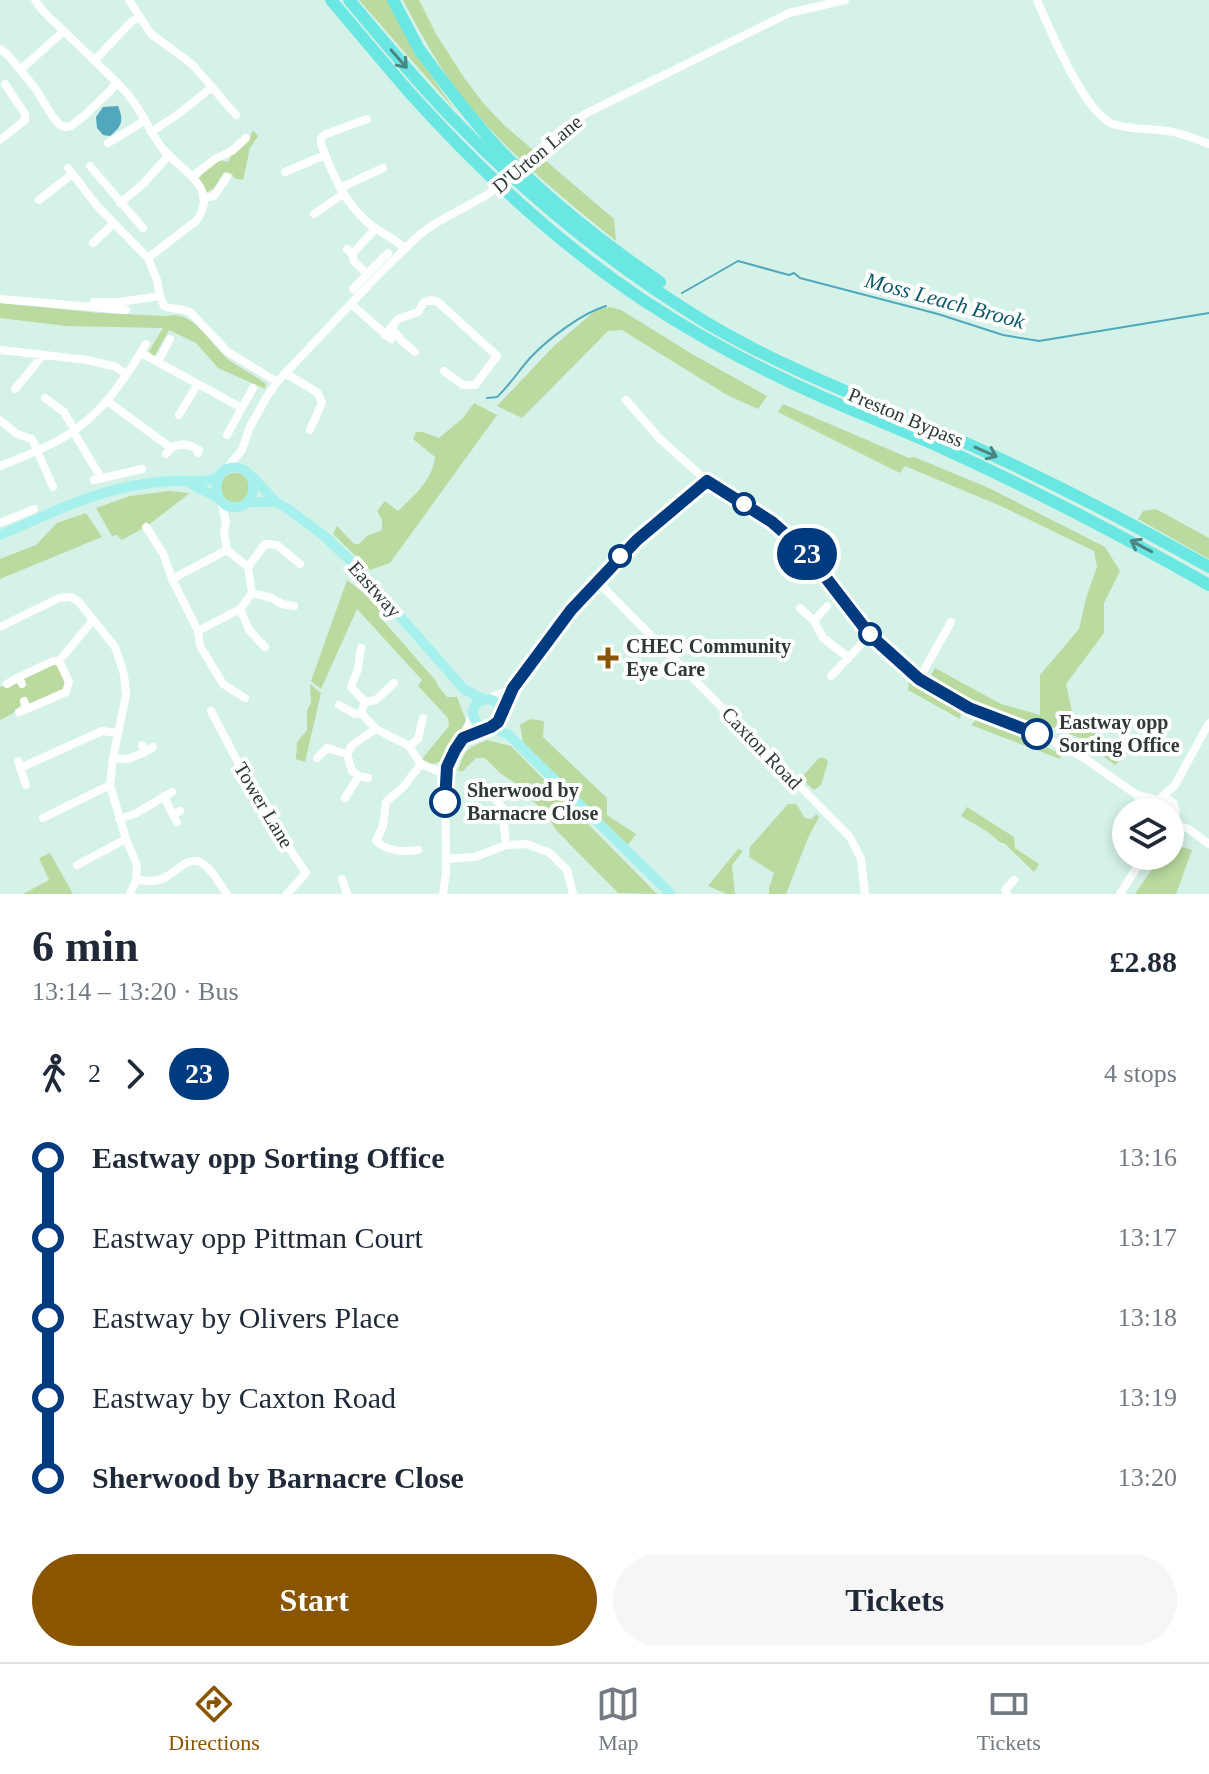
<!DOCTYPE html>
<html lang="en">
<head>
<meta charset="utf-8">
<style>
	:root { --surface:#fff; --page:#f6f6f7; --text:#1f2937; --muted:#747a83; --line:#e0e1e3; --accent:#895500 }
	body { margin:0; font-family:"Times New Roman",serif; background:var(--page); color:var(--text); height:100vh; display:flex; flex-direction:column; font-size:30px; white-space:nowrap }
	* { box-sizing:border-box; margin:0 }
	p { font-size:26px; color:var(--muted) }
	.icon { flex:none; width:44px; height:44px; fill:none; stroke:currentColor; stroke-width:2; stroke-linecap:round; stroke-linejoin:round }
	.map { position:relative; height:894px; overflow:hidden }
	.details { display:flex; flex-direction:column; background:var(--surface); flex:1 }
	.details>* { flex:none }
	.badge { padding:0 16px; border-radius:26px; font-size:28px; line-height:52px }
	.fabs { position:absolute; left:1112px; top:798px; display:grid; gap:16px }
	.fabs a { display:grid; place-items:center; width:72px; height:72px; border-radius:50%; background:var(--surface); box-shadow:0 4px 12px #0003; font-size:40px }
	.map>.badge { position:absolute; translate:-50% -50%; box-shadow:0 0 0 4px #fff }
	.legs { display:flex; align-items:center; gap:12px; height:88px; padding:0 32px; font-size:26px }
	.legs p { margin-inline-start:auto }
	.head { display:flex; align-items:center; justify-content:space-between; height:136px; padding:0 32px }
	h1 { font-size:44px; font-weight:600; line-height:60px }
	.button { display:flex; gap:16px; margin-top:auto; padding:16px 32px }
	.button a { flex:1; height:92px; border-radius:48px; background:var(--accent); color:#fff; font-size:32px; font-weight:600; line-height:92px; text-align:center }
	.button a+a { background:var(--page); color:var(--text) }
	ul { padding:0 32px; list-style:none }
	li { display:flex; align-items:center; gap:28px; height:80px; font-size:30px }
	li i { display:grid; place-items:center; width:12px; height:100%; margin:0 10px; background:currentColor }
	li i::after { content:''; width:20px; height:20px; margin:-10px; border:6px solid; border-radius:50%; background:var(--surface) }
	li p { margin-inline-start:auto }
	li:first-child i { background:linear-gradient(#0000 50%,currentColor 0) }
	li:last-child i { background:linear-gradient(currentColor 50%,#0000 0) }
	.dock { display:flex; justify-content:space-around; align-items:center; height:112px; border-top:2px solid var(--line); background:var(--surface); font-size:22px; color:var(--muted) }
	.dock a { display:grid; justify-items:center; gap:4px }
	.dock .current { color:var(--accent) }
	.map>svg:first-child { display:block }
	.green { fill:#bada9f }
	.water { fill:#51a8bc }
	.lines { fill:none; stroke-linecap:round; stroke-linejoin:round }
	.stream { stroke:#51a8bc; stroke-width:2 }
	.minor { stroke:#fff; stroke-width:8 }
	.major { stroke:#a6f0ee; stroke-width:10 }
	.highway { stroke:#6ae6e3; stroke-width:12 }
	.oneway { stroke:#4a8784 }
	.line-1-casing { stroke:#fff; stroke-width:18 }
	.line-1 { stroke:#003b80; stroke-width:12 }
	.stop-1-dot { fill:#fff; stroke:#003b80; stroke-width:4 }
	.poi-dot { fill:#895500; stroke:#fff; stroke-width:3 }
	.labels { text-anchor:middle; stroke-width:8; stroke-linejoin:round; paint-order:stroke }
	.street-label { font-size:20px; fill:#2f3a37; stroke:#fff }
	.poi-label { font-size:20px; font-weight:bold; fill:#2f3a37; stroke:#fff; text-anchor:start }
	.stop-label { font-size:20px; font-weight:bold; fill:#2f3a37; stroke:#fff; text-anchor:start }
	.water-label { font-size:22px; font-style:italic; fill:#105a68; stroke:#fff }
</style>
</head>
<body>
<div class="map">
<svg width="1209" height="894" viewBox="0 0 1209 894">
	<rect width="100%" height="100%" fill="#d5f2e8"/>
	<path class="green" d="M359,0H388L421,61L455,110Z
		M403,0H419L436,34L465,79L484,104L505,126L614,219L616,241C564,199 511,156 468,104C441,72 422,36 403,0Z
		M253,130L258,136L250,148L243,180L234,178L232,174L224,172L214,188L206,193L199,178C204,171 212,161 222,160L226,162L229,161L231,155L249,140Z
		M0,303L100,313L166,316C196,310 209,344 229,360C241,369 255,375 266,384L265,389L218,368L196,343L169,330L154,357L149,351L163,328L66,326L0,318Z
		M610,307L621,310L692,354L767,396L758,409L727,395L622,330L608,331L522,418L497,406L554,346L596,310Z
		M474,403L497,415L390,563L370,570L333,534L337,526L354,544H359L367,536L382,530V520L377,511L385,501L398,511C414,496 433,479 435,457L413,439L416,432H423L439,438L463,418Z
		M783,404L909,458L914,457L989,488L1105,547L1120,571L1104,603V633L1066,684L1074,721L1104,739L1121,759L1115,765L1077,737L1044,724H1030L990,709L964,696L931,675L935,668L1001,704L1040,715V675L1079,629L1086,598L1097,567L1094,551L1003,507L905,466L900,473L778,412Z
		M220 488a15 15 0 1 1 30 0a15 15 0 1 1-30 0Z
		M169,491L190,493L147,526L122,540L117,535L112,536L96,508L130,496Z
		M1156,509L1209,538V559L1138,519L1143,511Z
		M86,513L102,537L0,579V559L36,545L57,523Z
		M347,580L380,606L381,618L436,681L438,686L447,697H457L466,721L442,761L431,764L422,759L449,726L448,718L418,686L422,680L357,609L321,689L311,681Z
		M55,663L61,669L66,679L63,691L31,704L21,701C21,711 8,716 0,720V687L16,683L20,686L24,678Z
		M909,680L961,713L960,719L908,690Z
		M310,684L321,693L305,762L296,759L297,742L307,730V710L311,703Z
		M530,719L544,721L543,737L607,798V815L636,834L628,845L523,742L520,725Z
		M976,720L1042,745L1061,754L1060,759L971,725Z
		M487,740L511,746L657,894L618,893L556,830L547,815L515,783L500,773L485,758H476L463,771H458C465,749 466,749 487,740Z
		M819,758H825L828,762L821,785L814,790L801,778Z
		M788,804H796L805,818L812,819L816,814L819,817L808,838L786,894H769V888L774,873L749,857L750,847Z
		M967,807L1014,837L1015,848L1039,864L1034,872L1004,843H1001L988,832L961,816Z
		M1171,844L1192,850L1176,894H1135L1161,856H1170Z
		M738,849L743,851L732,865L735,894H727L708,886Z
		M50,853L73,894H23L49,880L39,858Z"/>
	<path class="water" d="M118,106C124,121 122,126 110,136L103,135L97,128L96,117L103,107Z"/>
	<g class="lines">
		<path class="stream" d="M682,293L738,261L789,275L794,273L800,278L938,314L1003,335L1039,341L1209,313
			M487,398L497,397C510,385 519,370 531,357C548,339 582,313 606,306"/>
		<path class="minor" d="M35,0C44,15 56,23 68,35C87,54 107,72 125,91C140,107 149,130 162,148C178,169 222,187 196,221L148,258
			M129,0L151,34L192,64L236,115
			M1037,0C1049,28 1085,114 1113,124C1130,130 1150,128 1168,131C1182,133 1196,139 1209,144
			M0,49L7,54L35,88L53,117L60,125L65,127L71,126L85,115L110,91L116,83
			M94,61L131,22L139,17
			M20,70L64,31
			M367,119L326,134L321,138V144C332,174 346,206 372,226C383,234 395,239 404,248
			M151,132L177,115L212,87
			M0,140L25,120V114L5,84
			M108,143L144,121
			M90,166L143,228
			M68,168L98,207L148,258L157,280L160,296L120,302H94
			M285,172L325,155
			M193,176L215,159L232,151L246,138
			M340,188L383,168
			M203,198L214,196L227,177
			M39,200L71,175
			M120,203L143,184L169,155
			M314,214L343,194
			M93,243L114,223
			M347,249L352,254L376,228
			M352,254L354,261L367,274L388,253
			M353,289L367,274
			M160,296L164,306C172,310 182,308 190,312L228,352L277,382
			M0,299L126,310
			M351,304L391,339
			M391,327L401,340L415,352
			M385,335L398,319L418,312L424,302L431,300L438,302L497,356L475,385H463L444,371
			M0,350L88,360L116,367L126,374
			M141,353L242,408
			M158,362L170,339
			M285,373L318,393L322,403L310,430
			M15,389L43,355
			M45,398L64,412L75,431
			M626,400L660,439L707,481L772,522L806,552L870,635L919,679L969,708L1046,738L1084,758L1137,795L1157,800H1169L1173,803L1176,811L1175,818L1170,824
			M107,401L171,448
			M179,415L197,385
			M0,420L17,434L32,439L53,487
			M73,431L101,478
			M227,435L253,388
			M166,454L171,448C180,443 190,444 199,450L198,453
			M0,466C21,458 62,441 79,427C107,406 128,374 146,344
			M225,470L242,450L249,429L266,398L277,382L378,275L419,235L434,224L487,195L523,166L561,130L585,114L789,13L845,0
			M94,480L142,469
			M0,523L34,509
			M146,527L163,553L172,579L198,631L200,646L223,684L245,698
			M248,567L265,544L277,545L300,564
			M172,579L227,550
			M598,582L850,837L861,859L865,894
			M252,593L272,598L282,604L294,606
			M800,608L814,621L823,638L849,658
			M240,609L249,630L265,647
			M814,621L827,606
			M0,627L59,598L71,597L79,602L115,647L124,674L126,695L113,758L110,785L126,839L137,865L136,880L130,894
			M198,631L240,609L252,593L248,567L227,550L224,532L226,522L221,501
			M361,648L358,669L351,687L365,702L361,713L376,729L409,746L421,764L445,774
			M59,661L93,620
			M831,676L870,635
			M19,677L53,661H59L69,682L66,692L27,709
			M919,679L951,622
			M7,684L19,677L22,684
			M487,699L512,689
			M365,702L376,700L394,683
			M339,705L355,714L361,713
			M211,711L262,808L306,873L287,894
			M19,712L27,709L24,701
			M501,712L513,688L571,610L637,540L707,481
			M463,738L489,728
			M142,745L145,752L153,747
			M409,746L418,739L423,718
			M113,758L128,759L145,752
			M317,758L327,748L347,754
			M18,761L26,785
			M20,768L102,731L118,733
			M368,778L359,776L352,771L347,754L352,745L376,729
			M481,792L486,788L502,807L506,845
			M1137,795L1147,812
			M164,796L173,815
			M345,798L359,776
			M1160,799L1175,785L1209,723
			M43,818L110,785
			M119,819L135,814L172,792
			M177,822L173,815L180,811
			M1171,824L1189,829L1209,844
			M418,850C402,852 389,852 376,841L383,826L386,802L404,786L421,764
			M446,859L475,857L506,845L527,844L550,853L567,870L573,894
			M77,865L126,839
			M342,879L347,894
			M136,880C145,881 153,882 162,879C175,874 187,855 202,863C212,869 220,885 227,894
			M443,894L446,873L445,774L450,758L463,738L473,714
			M1007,894L1005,890L1014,880
			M1120,894L1144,856"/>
		<path class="major" d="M189,482C198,489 209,492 218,498C223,502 222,504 228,506C247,512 257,494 252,479
			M219,499C211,481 223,460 244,470C252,475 269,495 276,502
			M248,502H276L288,509L323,535L353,563L464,689L484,700
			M0,535C41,518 83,496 127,487C141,484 156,482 170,481C186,480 203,484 219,477
			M473 713a14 14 0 1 1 28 0a14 14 0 1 1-28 0Z
			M491,727L509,735L671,894"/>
		<path class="highway" d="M331,0C357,31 383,62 409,92C479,170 556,242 643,300C702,339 765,372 829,400C866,416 904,431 940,447C1032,489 1121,535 1209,585
			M349,0C384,41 418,84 457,123C532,200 615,267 707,323C786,370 872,401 955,438C1042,477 1126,520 1209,567
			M393,0L421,53
			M419,49C444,83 470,118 499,149C547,199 603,243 660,282"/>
	</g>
	<defs><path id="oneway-shaft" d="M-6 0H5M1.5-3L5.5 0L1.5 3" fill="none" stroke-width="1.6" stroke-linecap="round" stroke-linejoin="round" transform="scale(2)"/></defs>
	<g class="oneway">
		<use href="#oneway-shaft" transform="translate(399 59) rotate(49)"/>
		<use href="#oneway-shaft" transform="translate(986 452) rotate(24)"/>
		<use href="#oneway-shaft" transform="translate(1141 546) rotate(-152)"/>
	</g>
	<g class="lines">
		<defs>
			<path id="line-1" d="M445,802L447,767L455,750L463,738L491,727L498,722L513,688L571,610L637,540L707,481L772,522L806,552L870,635L919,679L969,708L1037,734"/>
		</defs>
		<use href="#line-1" class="line-1-casing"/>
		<use href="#line-1" class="line-1"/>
	</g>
	<g class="stop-1-dot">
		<circle cx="744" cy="504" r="10"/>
		<circle cx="620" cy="556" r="10"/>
		<circle cx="870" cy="634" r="10"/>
		<circle cx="1037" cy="734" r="14"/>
		<circle cx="445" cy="802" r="14"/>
	</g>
	<path class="poi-dot" d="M604 646h8v8h8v8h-8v8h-8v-8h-8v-8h8z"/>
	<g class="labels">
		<g class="street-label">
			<text transform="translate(537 154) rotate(-40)" y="7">D'Urton Lane</text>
			<text transform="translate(906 417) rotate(23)" y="7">Preston Bypass</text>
			<text transform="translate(375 589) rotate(48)" y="7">Eastway</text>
			<text transform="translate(762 748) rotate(46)" y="7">Caxton Road</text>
			<text transform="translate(264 805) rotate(59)" y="7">Tower Lane</text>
		</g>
		<g class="poi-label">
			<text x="626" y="653">CHEC Community<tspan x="626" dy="23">Eye Care</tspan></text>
		</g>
		<g class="stop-label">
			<text x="1059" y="729">Eastway opp<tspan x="1059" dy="23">Sorting Office</tspan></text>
			<text x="467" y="797">Sherwood by<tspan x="467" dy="23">Barnacre Close</tspan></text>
		</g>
		<g class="water-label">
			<text transform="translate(945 300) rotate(15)" y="8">Moss Leach Brook</text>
		</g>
	</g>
</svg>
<div class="fabs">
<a><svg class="icon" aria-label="layers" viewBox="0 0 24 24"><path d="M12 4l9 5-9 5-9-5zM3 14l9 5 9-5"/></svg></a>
</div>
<b class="badge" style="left:807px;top:554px;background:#003b80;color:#fff">23</b>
</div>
<section class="details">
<div class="head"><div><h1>6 min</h1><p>13:14 – 13:20 · Bus</p></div><b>£2.88</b></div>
<div class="legs"><svg class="icon" aria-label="walk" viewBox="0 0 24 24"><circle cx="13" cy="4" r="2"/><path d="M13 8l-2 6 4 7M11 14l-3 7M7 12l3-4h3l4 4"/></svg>2<svg class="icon" aria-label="forward" viewBox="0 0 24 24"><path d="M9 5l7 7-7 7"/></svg><b class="badge" style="background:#003b80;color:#fff">23</b><p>4 stops</p></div>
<ul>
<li><i style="color:#003b80"></i><b>Eastway opp Sorting Office</b><p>13:16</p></li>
<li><i style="color:#003b80"></i><span>Eastway opp Pittman Court</span><p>13:17</p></li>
<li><i style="color:#003b80"></i><span>Eastway by Olivers Place</span><p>13:18</p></li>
<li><i style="color:#003b80"></i><span>Eastway by Caxton Road</span><p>13:19</p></li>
<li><i style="color:#003b80"></i><b>Sherwood by Barnacre Close</b><p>13:20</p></li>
</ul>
<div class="button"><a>Start</a><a>Tickets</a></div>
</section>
<nav class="dock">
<a class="current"><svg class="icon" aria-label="directions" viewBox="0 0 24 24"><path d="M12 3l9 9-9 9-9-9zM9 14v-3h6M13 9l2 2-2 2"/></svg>Directions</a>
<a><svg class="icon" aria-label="map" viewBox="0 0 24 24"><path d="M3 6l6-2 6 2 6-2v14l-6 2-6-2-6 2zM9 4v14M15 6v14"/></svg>Map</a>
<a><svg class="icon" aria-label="tickets" viewBox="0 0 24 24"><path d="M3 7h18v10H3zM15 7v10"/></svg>Tickets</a>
</nav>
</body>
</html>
